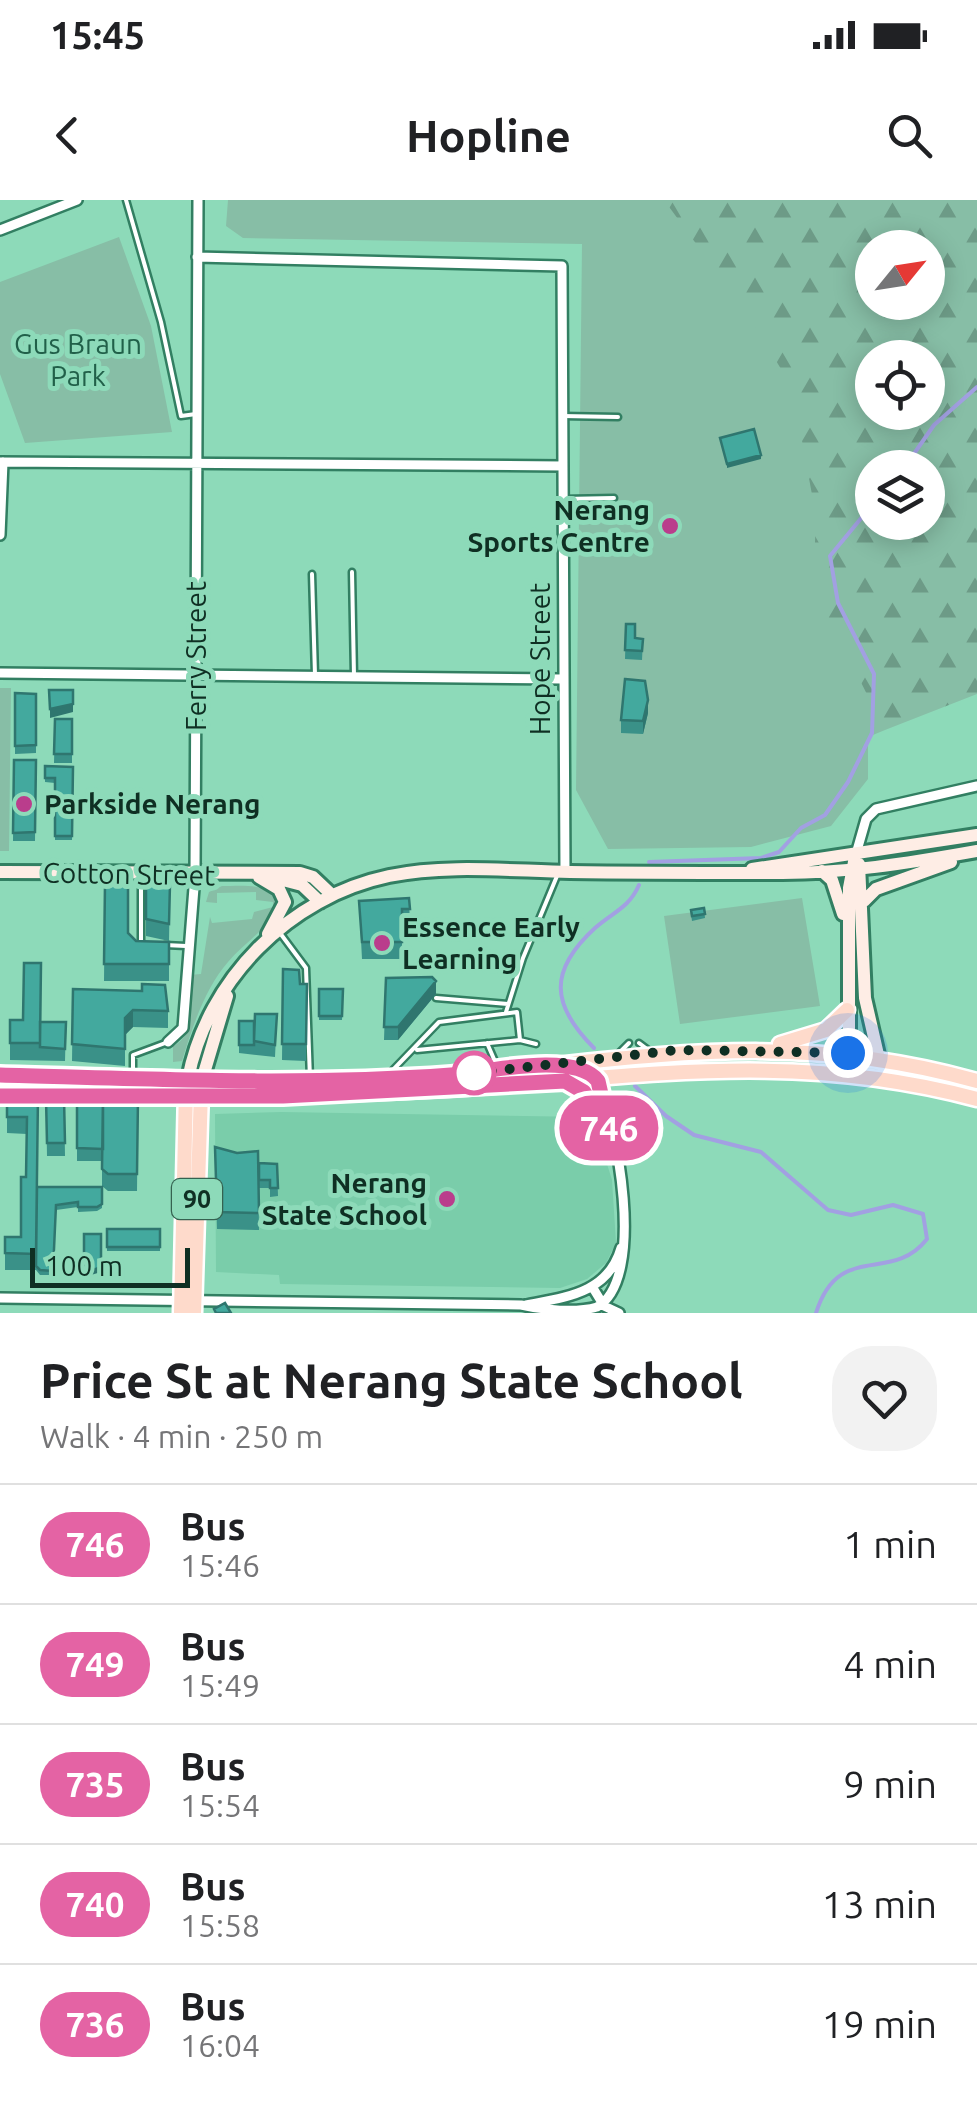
<!DOCTYPE html>
<html lang="en">
<head>
<meta charset="utf-8">
<style>
	:root { --surface:#fff; --page:#f2f2f2; --text:#202124; --muted:#757577; --line:#e0e0e0 }
	body { margin:0; font-family:Ubuntu,sans-serif; background:var(--page); color:var(--text); height:100vh; display:flex; flex-direction:column; font-size:38px; white-space:nowrap }
	* { box-sizing:border-box; margin:0 }
	p { font-size:32px; color:var(--muted) }
	.icon { flex:none; width:55px; height:55px; fill:none; stroke:currentColor; stroke-width:2; stroke-linecap:round; stroke-linejoin:round }
	.map { position:relative; height:1113px; overflow:hidden }
	.drawer { display:flex; flex-direction:column; background:var(--surface); flex:1 }
	.drawer>* { flex:none }
	.badge { padding:0 20px; border-radius:32px; font-size:35px; line-height:65px }
	.needle { width:65px; rotate:60deg }
	.controls { position:absolute; left:855px; top:30px; display:grid; gap:20px }
	.controls a { display:grid; place-items:center; width:90px; height:90px; border-radius:50%; background:var(--surface); box-shadow:0 5px 25px #0003; font-size:50px }
	.scale { position:absolute; left:30px; bottom:25px; width:160px; box-sizing:border-box; padding-left:10px; border:5px solid #0f2f23; border-top:0; font-size:28px; line-height:35px; white-space:nowrap; color:#0f2f23; -webkit-text-stroke:8px #8ddab9; paint-order:stroke }
	.you { position:absolute; width:50px; height:50px; margin:-25px; border:8px solid #fff; border-radius:50%; background:#1a73e8; box-shadow:0 0 0 15px #1a73e833 }
	.map>.badge { position:absolute; translate:-50% -50%; box-shadow:0 0 0 5px #fff }
	.round { display:grid; place-items:center; flex:none; width:105px; height:105px; border-radius:40px; background:var(--page) }
	.overview { display:flex; align-items:center; justify-content:space-between; height:170px; padding:0 40px }
	h1 { font-size:48px; font-weight:700; line-height:75px }
	ul { padding:0; list-style:none }
	li { display:flex; align-items:center; gap:30px; height:120px; padding:0 40px; border-top:2px solid var(--line) }
	li div { flex:1 }
	li b { display:block; font-size:38px }
	li em { font-style:normal }
	li .badge { min-width:110px; font-weight:700; text-align:center }
	.status { display:flex; justify-content:space-between; align-items:center; height:70px; padding:0 50px; background:var(--surface); direction:ltr }
	.status svg { height:28px; fill:currentColor }
	header { display:flex; justify-content:space-between; align-items:center; height:130px; padding:0 40px; background:var(--surface); font-size:45px; font-weight:700 }
	.map>svg:first-child { display:block }
	.built { fill:#7acdaa }
	.green { fill:#87bea6 }
	.forest { fill:url(#forest-firs); fill-rule:evenodd }
	.lines { fill:none; stroke-linecap:round; stroke-linejoin:round }
	.stream { stroke:#a2a0e2; stroke-width:4 }
	.lane-casing { stroke:#327f62; stroke-width:9 }
	.street-casing { stroke:#327f62; stroke-width:14 }
	.secondary-casing { stroke:#327f62; stroke-width:18 }
	.primary-casing { stroke:#fff; stroke-width:19 }
	.lane { stroke:#fff; stroke-width:4 }
	.street { stroke:#fff; stroke-width:9 }
	.secondary { stroke:#feede5; stroke-width:12 }
	.primary { stroke:#fedacb; stroke-width:14 }
	.wall { fill:#3a9188 }
	.shaded-wall { fill:#2f766f }
	.building { fill:#43a99e; stroke:#2f766f; stroke-width:2.5 }
	.line-casing { stroke:#fff; stroke-width:22 }
	.line { stroke:#e463a4; stroke-width:15 }
	.walk { stroke:#0f2f23; stroke-width:10; stroke-dasharray:0 18 }
	.poi-dot { fill:#ba3d8c; stroke:#8ddab9; stroke-width:4 }
	.stop-dot { fill:#fff; stroke:#e463a4; stroke-width:5 }
	.labels { text-anchor:middle; stroke-width:10; stroke-linejoin:round; paint-order:stroke }
	.shield { fill:#8ddab9; stroke:#356250; stroke-width:2.5 }
	.shield-label { font-size:25px; font-weight:bold; fill:#0f2f23 }
	.park-label { font-size:28px; fill:#216049; stroke:#8ddab9 }
	.poi-label { font-size:28px; font-weight:bold; fill:#0f2f23; stroke:#8ddab9; text-anchor:end }
	.street-label { font-size:28px; fill:#0f2f23; stroke:#8ddab9 }
</style>
</head>
<body>
<div class="status"><b>15:45</b><svg viewBox="0 0 49 12"><path d="M0 12V9h3v3zM5 12V6h3v6zM10 12V3h3v9zM15 12V0h3v12zM26 1h20v11H26zM47 4h2v5h-2z"/></svg></div>
<header><svg class="icon" aria-label="back" viewBox="0 0 24 24"><path d="M15 5l-7 7 7 7"/></svg>Hopline<svg class="icon" aria-label="search" viewBox="0 0 24 24"><circle cx="10" cy="10" r="6"/><path d="M15 15l6 6"/></svg></header>
<div class="map">
<svg width="977" height="1113" viewBox="0 0 977 1113">
	<defs>
		<pattern id="forest-firs" width="22" height="20" patternUnits="userSpaceOnUse" patternTransform="scale(2.5)"><rect width="22" height="20" fill="#87bea6"/><path d="M5 1l3.5 6h-7zM16 11l3.5 6h-7z" fill="#6d9b87"/></pattern>
	</defs>
	<rect width="100%" height="100%" fill="#8ddab9"/>
	<path class="built" d="M281,912L588,917L596,929L612,980L616,1043L606,1063L587,1079L560,1088L280,1084L279,1075L216,1072L215,914Z"/>
	<path class="green" d="M228,0H669L797,175L876,431L885,530L868,537V579L831,626L751,647L608,649L576,590L582,44L243,38L226,26Z
		M119,37L151,126L172,232L25,243L0,174V82Z
		M0,488H11L9,651H0Z
		M222,686C242,686 270,682 279,703C271,727 245,742 228,762C205,788 192,828 182,861L173,862V846C197,836 190,798 190,775L201,774L210,717L212,723L252,719L254,712L273,707V702L256,700V692L217,693V703L206,702L209,692Z
		M802,698L820,806L680,824L664,716Z"/>
	<path class="forest" d="M664,0H977V494L885,530L826,413L814,368L816,316L792,187L747,113ZM872,48H928V102H872ZM872,158H928V212H872ZM872,268H928V322H872Z"/>
	<g class="lines">
		<path class="stream" d="M904,268L934,225L977,187
			M649,662L761,658L779,652L801,628L825,615L848,582L872,533L874,474L838,403L830,356L872,305
			M594,848C551,805 548,771 595,728C613,712 629,708 639,685
			M635,886L666,916L694,935L761,952L828,1010L851,1015L893,1005L923,1014L927,1039C891,1085 839,1040 816,1113"/>
		<defs>
			<path id="lane" d="M126,0L161,122L181,216L196,214
				M562,216L618,217
				M564,299L614,298
				M352,372L354,476
				M312,374L315,475
				M141,674V744
				M280,733L306,768L310,879
				M165,745L186,746
				M436,798L508,804
				M506,812L523,758L557,676
				M487,843L497,866
				M639,843L651,852
				M417,850L520,840L536,844
				M619,853L629,843
				M133,872V855L168,842
				M389,874L439,822L517,812L520,840"/>
			<path id="street" d="M0,30L77,0
				M197,57L562,66L565,672
				M0,262L563,266
				M0,335L3,262
				M0,473L562,479
				M856,654L866,619L876,609L977,586
				M168,842L183,828L195,675L198,0
				M569,882L583,891L604,922
				M593,1088L604,1106L619,1113
				M0,1098L521,1105C544,1110 576,1113 597,1107C647,1079 617,921 596,879
				M526,1105C567,1097 608,1093 621,1048"/>
			<path id="secondary" d="M859,664L865,798L879,859
				M752,669L977,635
				M822,671L832,680L843,714
				M0,672L300,673L313,677L332,695
				M259,677L279,689L285,702L268,734
				M279,679L302,685L320,702
				M864,701L876,689L951,662
				M849,853V688L854,662
				M188,879C207,780 289,697 389,676C447,664 511,671 570,672C638,673 707,673 774,673C842,674 910,663 977,651
				M202,880L227,796"/>
			<path id="primary" d="M780,844L826,830L847,810
				M0,875C136,878 274,886 411,878C615,865 772,823 977,881
				M0,896C150,898 299,897 448,889C635,878 791,849 977,899
				M181,1113L186,889
				M194,1113L201,891"/>
		</defs>
		<use href="#lane" class="lane-casing"/>
		<use href="#street" class="street-casing"/>
		<use href="#secondary" class="secondary-casing"/>
		<use href="#primary" class="primary-casing"/>
		<use href="#lane" class="lane"/>
		<use href="#street" class="street"/>
		<use href="#secondary" class="secondary"/>
		<use href="#primary" class="primary"/>
	</g>
	<path class="wall" d="M626,424L635,438L643,439L642,460L625,459Z
		M15,493L36,494V553L15,554Z
		M648,513L643,534L621,533V520Z
		M55,519H72V563H54Z
		M14,560H36L35,641H13Z
		M45,566L73,567L72,640H55V583L45,582Z
		M105,683L128,733L136,741L169,742V781H104Z
		M146,683L170,684L169,741L146,736Z
		M409,698L410,726H402V759H362L359,701Z
		M704,708L705,718L692,721L691,714Z
		M283,769L300,784H307L306,861L282,860Z
		M386,778L436,794L398,840H384Z
		M73,789L168,811V828L133,827L125,835V866L72,861Z
		M319,789H343L342,820H319Z
		M277,814L275,857L239,853V821H254Z
		M10,820L66,822L65,861L10,860Z
		M7,893L38,894L37,987H102V1008L97,1011L78,1012V1007L56,1010L53,1075H40L36,1070H5V1037H21L26,977L27,934L7,933Z
		M138,897L137,991H108L102,986V961H77V900H103Z
		M46,898H64L65,956H47Z
		M215,947L237,953L258,951L259,1030L217,1029Z
		M259,963L277,964L278,996L270,997V988H259Z
		M107,1029H160V1051H107Z"/>
	<path class="shaded-wall" d="M761,255V259L727,268V264Z
		M648,500V513L643,534V521Z
		M73,504V512L50,518V509Z
		M436,781V794L398,840V827Z
		M133,810V827L125,835V818Z
		M101,1067V1072L91,1075V1071Z"/>
	<path class="building" d="M754,229L761,255L727,264L720,238Z
		M626,424H635V438L643,439L642,451L625,450Z
		M625,479L645,481L648,500L643,521L621,520Z
		M49,490H73V504L50,509Z
		M15,493L36,494V545L15,546Z
		M55,519H72V554H54Z
		M14,560H36L35,632L13,633Z
		M45,566L73,567L72,636H55V578H45Z
		M105,683H128V733L136,741L169,742V764H104Z
		M146,683L170,684L169,724L146,719Z
		M409,698L410,709H402V742H362L359,701Z
		M704,708L705,714L692,716L691,710Z
		M24,763H41L40,843H10V820H23Z
		M283,769L299,770L300,784H307L306,844H282Z
		M432,777L436,781L398,827H384L386,778Z
		M142,784L165,785L168,811L133,810L125,818V849L72,844L73,789L142,791Z
		M319,789H343L342,816H319Z
		M255,814H277L275,845L254,841Z
		M239,821H254V845H239Z
		M40,822H66L65,849L40,847Z
		M7,893L38,894L36,1054L5,1053V1037H21V977H26L27,917H7Z
		M103,896L138,897L137,974H108L102,969Z
		M46,898H64L65,943H47Z
		M77,900H103V949L77,948Z
		M215,947L237,953L258,951L259,1013L217,1012Z
		M259,963L277,964L278,988H270V980H259Z
		M37,987H102V1004L97,1007H78V1002L56,1005L53,1071L40,1070L36,1066Z
		M107,1029H160V1047H107Z
		M84,1034H101V1067L91,1071L84,1064Z
		M225,1103L231,1113H216L214,1109Z"/>
	<g class="lines">
		<defs>
			<path id="line" d="M0,875C150,879 301,886 451,875C486,872 575,851 598,881L611,938L584,892L565,881L283,896H0"/>
		</defs>
		<use href="#line" class="line-casing"/>
		<use href="#line" class="line"/>
		<path class="walk" d="M474,873L465,874L678,850L848,853"/>
	</g>
	<g class="poi-dot">
		<circle cx="670" cy="326" r="10"/>
		<circle cx="24" cy="604" r="10"/>
		<circle cx="382" cy="743" r="10"/>
		<circle cx="447" cy="999" r="10"/>
	</g>
	<circle class="stop-dot" cx="474" cy="873" r="20"/>
	<g class="labels">
		<rect class="shield" x="172" y="979" width="50" height="40" rx="8"/>
		<g class="shield-label">
			<text x="197" y="1008">90</text>
		</g>
		<g class="park-label">
			<text x="78" y="154">Gus Braun<tspan x="78" dy="32">Park</tspan></text>
		</g>
		<g class="poi-label">
			<text x="650" y="320">Nerang<tspan x="650" dy="32">Sports Centre</tspan></text>
			<text x="44" y="614" text-anchor="start">Parkside Nerang</text>
			<text x="402" y="737" text-anchor="start">Essence Early<tspan x="402" dy="32">Learning</tspan></text>
			<text x="427" y="993">Nerang<tspan x="427" dy="32">State School</tspan></text>
		</g>
		<g class="street-label">
			<text transform="translate(196 456) rotate(-90)" y="10">Ferry Street</text>
			<text transform="translate(540 459) rotate(-90)" y="10">Hope Street</text>
			<text transform="translate(129 674) rotate(1)" y="10">Cotton Street</text>
		</g>
	</g>
</svg>
<div class="controls">
<a><svg class="needle" viewBox="-14 -14 28 28"><path d="M0-13l5 13h-10z" fill="#e53935"/><path d="M0 13l5-13h-10z" fill="#757577"/></svg></a>
<a><svg class="icon" aria-label="locate" viewBox="0 0 24 24"><circle cx="12" cy="12" r="6"/><path d="M12 2v4M12 18v4M2 12h4M18 12h4"/></svg></a>
<a><svg class="icon" aria-label="layers" viewBox="0 0 24 24"><path d="M12 4l9 5-9 5-9-5zM3 14l9 5 9-5"/></svg></a>
</div>
<div class="scale">100 m</div>
<div class="you" style="left:848px;top:853px"></div>
<b class="badge" style="left:609px;top:928px;background:#e463a4;color:#fff">746</b>
</div>
<section class="drawer">
<div class="overview"><div><h1>Price St at Nerang State School</h1><p>Walk · 4 min · 250 m</p></div><a class="round"><svg class="icon" aria-label="heart" viewBox="0 0 24 24"><path d="M12 20l-8-8c-3-5 5-10 8-4 3-6 11-1 8 4z"/></svg></a></div>
<ul>
<li><span class="badge" style="background:#e463a4;color:#fff">746</span><div><b>Bus</b><p>15:46</p></div><em>1 min</em></li>
<li><span class="badge" style="background:#e463a4;color:#fff">749</span><div><b>Bus</b><p>15:49</p></div><em>4 min</em></li>
<li><span class="badge" style="background:#e463a4;color:#fff">735</span><div><b>Bus</b><p>15:54</p></div><em>9 min</em></li>
<li><span class="badge" style="background:#e463a4;color:#fff">740</span><div><b>Bus</b><p>15:58</p></div><em>13 min</em></li>
<li><span class="badge" style="background:#e463a4;color:#fff">736</span><div><b>Bus</b><p>16:04</p></div><em>19 min</em></li>
</ul>
</section>
</body>
</html>
